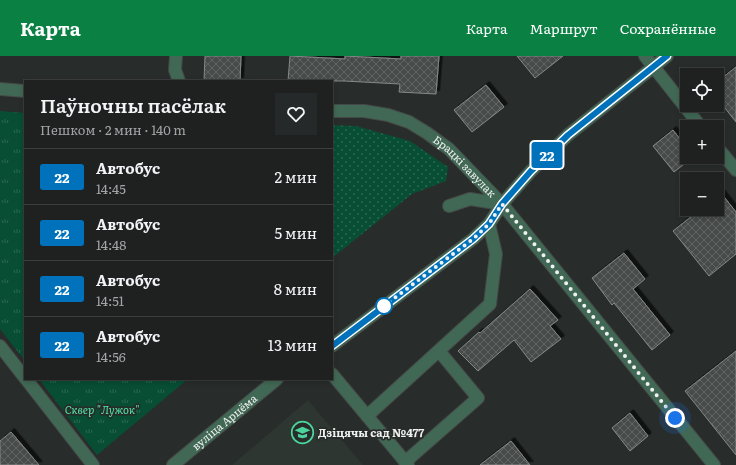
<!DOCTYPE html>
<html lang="ru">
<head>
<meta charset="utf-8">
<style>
	:root { --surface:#1e2120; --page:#262929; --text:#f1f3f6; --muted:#a1a3a5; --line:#3c3e3e; --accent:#0b8043 }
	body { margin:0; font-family:Literata,serif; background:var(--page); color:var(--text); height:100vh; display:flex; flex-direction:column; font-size:15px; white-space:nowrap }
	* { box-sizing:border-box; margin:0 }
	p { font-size:13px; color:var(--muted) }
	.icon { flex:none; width:22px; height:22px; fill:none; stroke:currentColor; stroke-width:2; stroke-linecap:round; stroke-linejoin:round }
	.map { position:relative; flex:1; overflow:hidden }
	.side { position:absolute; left:24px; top:24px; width:309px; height:300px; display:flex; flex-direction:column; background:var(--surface); border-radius:0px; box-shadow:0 2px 6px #0003,0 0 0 1px var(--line) }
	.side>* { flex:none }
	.badge { padding:0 8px; border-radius:3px; font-size:14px; line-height:26px }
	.tools { position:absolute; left:680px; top:12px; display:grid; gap:8px }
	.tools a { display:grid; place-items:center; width:44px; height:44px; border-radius:0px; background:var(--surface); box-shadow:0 2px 6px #0003,0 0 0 1px var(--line); font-size:20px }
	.you { position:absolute; width:20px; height:20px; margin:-10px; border:3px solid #fff; border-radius:50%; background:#1a73e8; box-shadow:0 0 0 6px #1a73e833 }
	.map>.badge { position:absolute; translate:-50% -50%; box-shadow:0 0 0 2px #fff }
	.round { display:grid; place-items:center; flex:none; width:42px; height:42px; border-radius:0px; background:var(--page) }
	.overview { display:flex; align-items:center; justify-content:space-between; height:68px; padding:0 16px }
	h1 { font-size:19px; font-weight:600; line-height:30px }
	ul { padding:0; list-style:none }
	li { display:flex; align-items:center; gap:12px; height:56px; padding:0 16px; border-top:1px solid var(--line) }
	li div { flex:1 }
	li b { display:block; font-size:15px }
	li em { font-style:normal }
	li .badge { min-width:44px; font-weight:700; text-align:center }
	header { display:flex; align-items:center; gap:24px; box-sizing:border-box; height:56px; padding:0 20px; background:var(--accent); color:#fff }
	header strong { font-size:19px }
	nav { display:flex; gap:22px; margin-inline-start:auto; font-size:14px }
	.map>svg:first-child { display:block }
	.built { fill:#2d3631 }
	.grass { fill:url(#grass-dots) }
	.park { fill:url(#park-tufts) }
	.building { fill:url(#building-cross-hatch); stroke:#858a87; filter:url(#shadow) }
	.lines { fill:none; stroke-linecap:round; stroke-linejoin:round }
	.minor-casing { stroke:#444846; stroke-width:14 }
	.minor { stroke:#416855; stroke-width:12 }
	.line-casing { stroke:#fff; stroke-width:9 }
	.line { stroke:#0072bc; stroke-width:6 }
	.walk { stroke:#eff2f0; stroke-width:4; stroke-dasharray:0 7.2 }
	.stop-dot { fill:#fff; stroke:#0072bc; stroke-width:2 }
	.labels { text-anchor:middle; stroke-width:3.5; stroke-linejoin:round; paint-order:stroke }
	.street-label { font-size:11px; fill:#eff2f0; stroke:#282c2a }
	.park-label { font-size:11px; font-style:italic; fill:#53e3a7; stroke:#282c2a }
	.poi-label { font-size:11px; font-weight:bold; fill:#eff2f0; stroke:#282c2a; text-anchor:start }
</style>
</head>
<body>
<header>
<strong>Карта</strong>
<nav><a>Карта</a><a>Маршрут</a><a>Сохранённые</a></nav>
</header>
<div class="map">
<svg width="736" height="409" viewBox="0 0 736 409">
	<defs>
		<pattern id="grass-dots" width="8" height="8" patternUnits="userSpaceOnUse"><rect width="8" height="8" fill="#074e34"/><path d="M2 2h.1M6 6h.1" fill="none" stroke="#2b6852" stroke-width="1.8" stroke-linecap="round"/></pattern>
		<pattern id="park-tufts" width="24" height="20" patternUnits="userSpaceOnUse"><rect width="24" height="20" fill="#074e34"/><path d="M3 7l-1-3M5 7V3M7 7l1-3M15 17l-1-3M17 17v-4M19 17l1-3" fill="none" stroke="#2b6852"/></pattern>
		<pattern id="building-cross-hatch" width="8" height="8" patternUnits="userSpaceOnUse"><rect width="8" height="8" fill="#474b49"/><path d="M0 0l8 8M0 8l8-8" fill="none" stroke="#626564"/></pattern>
		<filter id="shadow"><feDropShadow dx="3.5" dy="-3.5" stdDeviation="0" flood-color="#0009"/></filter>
	</defs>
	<rect width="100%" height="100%" fill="#282c2a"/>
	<path class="built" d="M308,344L363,409H232Z"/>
	<path class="grass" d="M332,69L356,70L410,85L448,111L446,125L412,138L332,202Z"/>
	<path class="park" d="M0,55L25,57V305L0,273Z
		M39,323H188L97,399Z"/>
	<path class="building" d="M205,0H241L240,25H204Z
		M290,0L345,3V0L401,3V0H439L436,38L399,36L400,28L344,25H288Z
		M517,0H563L535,22Z
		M736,11V66L717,42V26Z
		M486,29L504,51L472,76L454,54Z
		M673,74L687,92V101H693L674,116L653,90Z
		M717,132L736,156V198L709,220L673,175L701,153H717Z
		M624,197L645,223L633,233L670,279L652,294L614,247L612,249L592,222Z
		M530,233L558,264L550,270L561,283L531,306L514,284L478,315L458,295L479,276L480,277Z
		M736,295V399L685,335Z
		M630,357L648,380L630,395L612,372Z
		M11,376L39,409H0V385Z
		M511,385L530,409H480Z"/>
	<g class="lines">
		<defs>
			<g id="minor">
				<path d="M176,0L175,14L179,25"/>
				<path d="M645,0L701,71"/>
				<path d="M0,33L25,35"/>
				<path id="s1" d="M332,55H364L388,59L409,66L427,77L449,93L502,148L714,409"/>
				<path d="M717,91L736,114"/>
				<path d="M449,150L470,143L502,148"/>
				<path d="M0,290L25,322"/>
				<path d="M332,290L473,183L489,168L502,148L531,115L568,79L667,0"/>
				<path d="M332,318L408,409"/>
				<path d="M26,323L93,409"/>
				<path d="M367,360L490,248L496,198L489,168"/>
				<path d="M405,406L478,342L439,295"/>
				<path id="s2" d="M173,409L277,323"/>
			</g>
		</defs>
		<use href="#minor" class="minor-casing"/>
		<use href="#minor" class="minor"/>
	</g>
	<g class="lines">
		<defs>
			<path id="line" d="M332,290L473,183L489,168L502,148L531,115L568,79L667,0"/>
		</defs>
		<use href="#line" class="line-casing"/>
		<use href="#line" class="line"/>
		<path class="walk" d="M384,250L473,183L489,168L502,148L675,362"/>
	</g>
	<defs>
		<symbol id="school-ring" viewBox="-11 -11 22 22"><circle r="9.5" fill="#282c2a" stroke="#4bd49b" stroke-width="1.5"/><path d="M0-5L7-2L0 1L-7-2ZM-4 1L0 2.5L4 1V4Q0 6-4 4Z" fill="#4bd49b"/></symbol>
	</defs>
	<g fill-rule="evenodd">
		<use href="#school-ring" x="290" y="364" width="25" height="25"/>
	</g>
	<circle class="stop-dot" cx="384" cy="250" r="8"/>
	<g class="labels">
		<g class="street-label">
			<text dy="4" stroke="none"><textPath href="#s1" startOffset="150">Брацкі завулак</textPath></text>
			<text dy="4" stroke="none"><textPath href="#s2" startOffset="67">вуліца Арцёма</textPath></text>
		</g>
		<g class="park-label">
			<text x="102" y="358">Сквер "Лужок"</text>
		</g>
		<g class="poi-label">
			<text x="318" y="381">Дзіцячы сад №477</text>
		</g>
	</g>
</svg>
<div class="tools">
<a><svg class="icon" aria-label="locate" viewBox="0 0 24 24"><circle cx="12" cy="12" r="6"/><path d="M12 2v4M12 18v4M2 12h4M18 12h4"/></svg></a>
<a>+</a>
<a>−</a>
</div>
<div class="you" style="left:675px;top:362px"></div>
<b class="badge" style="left:547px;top:99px;background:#0072bc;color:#fff">22</b>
<section class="side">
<div class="overview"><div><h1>Паўночны пасёлак</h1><p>Пешком · 2 мин · 140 m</p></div><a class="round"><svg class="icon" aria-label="heart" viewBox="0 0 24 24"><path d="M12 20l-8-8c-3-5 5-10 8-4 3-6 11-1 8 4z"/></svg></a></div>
<ul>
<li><span class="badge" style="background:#0072bc;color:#fff">22</span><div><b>Автобус</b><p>14:45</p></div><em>2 мин</em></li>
<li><span class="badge" style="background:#0072bc;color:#fff">22</span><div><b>Автобус</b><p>14:48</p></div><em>5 мин</em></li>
<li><span class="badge" style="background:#0072bc;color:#fff">22</span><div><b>Автобус</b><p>14:51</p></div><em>8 мин</em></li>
<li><span class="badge" style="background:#0072bc;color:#fff">22</span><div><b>Автобус</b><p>14:56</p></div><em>13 мин</em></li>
</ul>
</section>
</div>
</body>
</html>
